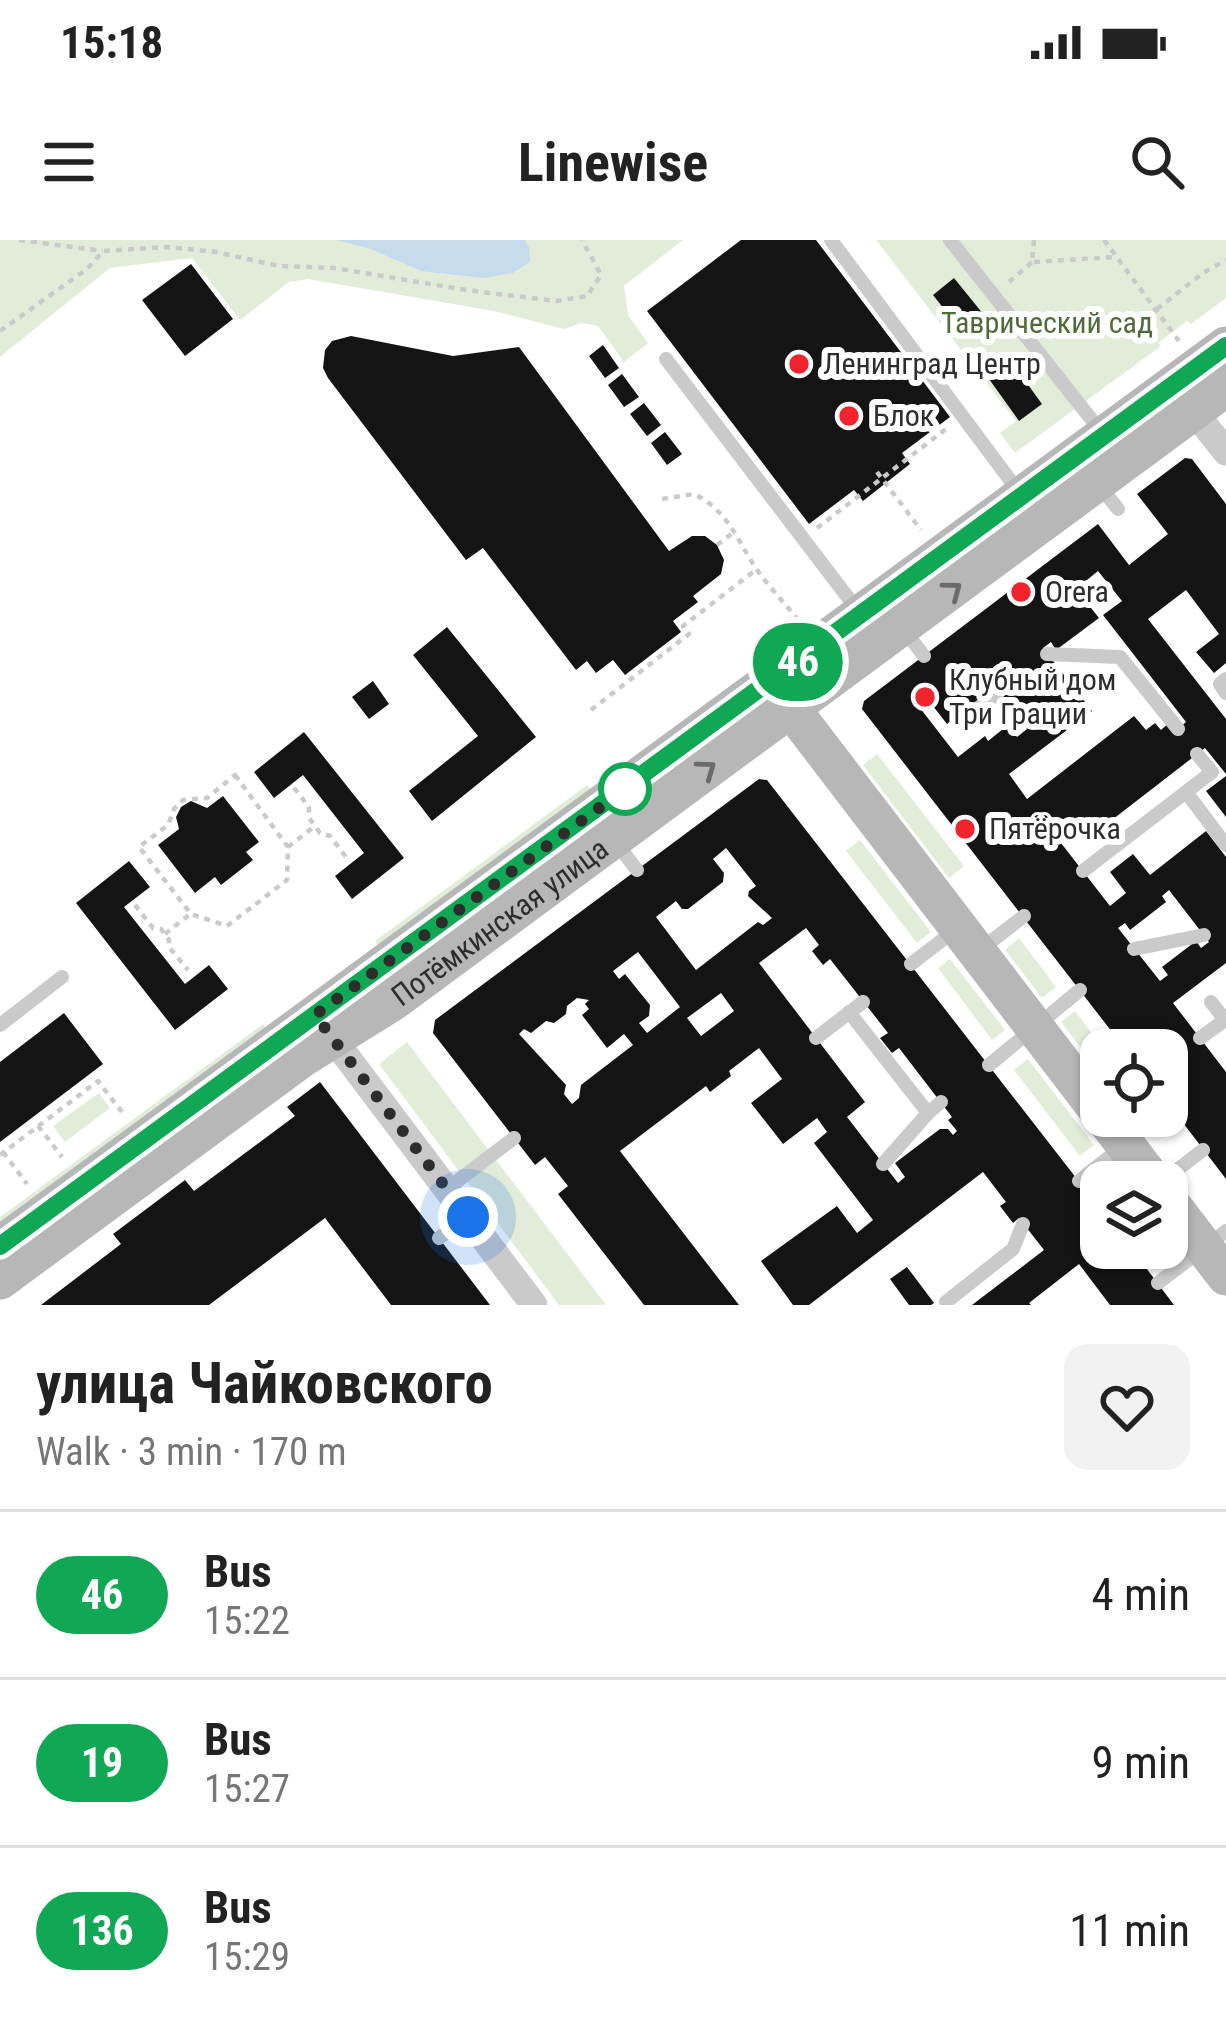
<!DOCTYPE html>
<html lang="en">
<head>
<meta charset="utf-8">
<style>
	:root { --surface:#fff; --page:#f2f2f2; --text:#222; --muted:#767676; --line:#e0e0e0 }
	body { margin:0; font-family:"Roboto Condensed",sans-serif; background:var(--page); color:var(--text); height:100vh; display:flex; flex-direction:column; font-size:45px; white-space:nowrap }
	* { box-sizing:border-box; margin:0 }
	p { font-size:39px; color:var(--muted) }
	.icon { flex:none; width:66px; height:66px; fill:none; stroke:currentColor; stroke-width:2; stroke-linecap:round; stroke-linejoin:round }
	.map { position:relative; height:1065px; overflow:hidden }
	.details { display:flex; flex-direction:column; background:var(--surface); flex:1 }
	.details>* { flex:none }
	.badge { padding:0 24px; border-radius:39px; font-size:42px; line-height:78px }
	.controls { position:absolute; left:1080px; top:789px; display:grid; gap:24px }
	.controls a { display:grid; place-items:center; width:108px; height:108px; border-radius:24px; background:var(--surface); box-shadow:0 3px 9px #0004; font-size:60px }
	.you { position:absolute; width:60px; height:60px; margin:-30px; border:9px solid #fff; border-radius:50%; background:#1a73e8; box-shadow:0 0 0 18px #1a73e833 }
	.map>.badge { position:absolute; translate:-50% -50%; box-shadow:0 0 0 6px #fff }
	.round { display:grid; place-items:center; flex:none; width:126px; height:126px; border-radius:24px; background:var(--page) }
	.summary { display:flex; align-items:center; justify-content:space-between; height:204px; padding:0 36px }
	h1 { font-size:57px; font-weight:700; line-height:90px }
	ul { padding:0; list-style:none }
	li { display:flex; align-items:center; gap:36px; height:168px; padding:0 36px; border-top:3px solid var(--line) }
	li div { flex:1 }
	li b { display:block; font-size:45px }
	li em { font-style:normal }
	li .badge { min-width:132px; font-weight:700; text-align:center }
	.status { display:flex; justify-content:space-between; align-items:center; height:84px; padding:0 60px; background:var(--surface); direction:ltr }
	.status svg { height:33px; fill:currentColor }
	header { display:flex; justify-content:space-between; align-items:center; height:156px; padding:0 36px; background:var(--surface); font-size:54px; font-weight:700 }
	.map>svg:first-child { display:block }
	.green { fill:#e3ecd9 }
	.water { fill:#c4dced }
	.building { fill:#141414; fill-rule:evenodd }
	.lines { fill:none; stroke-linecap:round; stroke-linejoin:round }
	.path { stroke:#cacaca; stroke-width:4.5; stroke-dasharray:6 6; stroke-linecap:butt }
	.lane { stroke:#cacaca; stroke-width:14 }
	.street { stroke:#cacaca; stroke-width:27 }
	.secondary { stroke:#b7b7b7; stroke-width:39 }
	.oneway { stroke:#6b6b6b }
	.line-casing { stroke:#fff; stroke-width:27 }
	.line { stroke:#10a855; stroke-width:18 }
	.walk { stroke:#2d2d2d; stroke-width:12; stroke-dasharray:0 21.6 }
	.poi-dot { fill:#f1232d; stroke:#fff; stroke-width:4.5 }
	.stop-dot { fill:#fff; stroke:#10a855; stroke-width:6 }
	.labels { text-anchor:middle; stroke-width:12; stroke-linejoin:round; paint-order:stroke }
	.park-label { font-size:30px; fill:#4f6c38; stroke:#fff }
	.poi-label { font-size:30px; fill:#2d2d2d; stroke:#fff; text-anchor:start }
	.street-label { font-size:30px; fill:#2d2d2d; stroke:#fff }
</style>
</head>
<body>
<div class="status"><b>15:18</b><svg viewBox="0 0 49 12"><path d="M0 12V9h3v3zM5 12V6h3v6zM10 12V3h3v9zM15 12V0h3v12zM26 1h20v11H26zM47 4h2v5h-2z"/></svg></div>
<header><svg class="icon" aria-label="menu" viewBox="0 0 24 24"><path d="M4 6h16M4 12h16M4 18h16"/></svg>Linewise<svg class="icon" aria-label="search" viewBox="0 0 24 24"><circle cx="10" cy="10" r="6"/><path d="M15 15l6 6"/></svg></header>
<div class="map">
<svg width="1226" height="1065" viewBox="0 0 1226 1065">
	<rect width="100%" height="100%" fill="#fff"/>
	<path class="green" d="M0,0H683L624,46L628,75L648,103L624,122L598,86L582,83L564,89L494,71L308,39L289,42L240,80L192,18L110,28L0,117Z
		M876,0H1226V58L1191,84L1187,81L1158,103L1161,106L1015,213L1000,193L1016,181Z
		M877,514L964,626L949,638L863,525Z
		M587,545L592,552L380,708L375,701Z
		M860,600L931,692L917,703L846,611Z
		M1019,698L1056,747L1042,758L1005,710Z
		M950,719L1005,790L992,800L938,728Z
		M1075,771L1104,810H1101V834L1061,782Z
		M263,784L268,791L0,988V977Z
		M407,802L606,1065H559L379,824Z
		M1028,819L1094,905L1080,916L1014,830Z
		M99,853L110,868L65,902L53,886Z"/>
	<path class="water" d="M336,0H525L529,7L530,22L513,33L484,38L421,31L371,9Z"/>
	<path class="building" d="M741,0H816L950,177L902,213L910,224L863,261L854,250L809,284L647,71Z
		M191,24L233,79L185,116L142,60Z
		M954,38L988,80L966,97L933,55Z
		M351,96L453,116L519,107L669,311L692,296H705L717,305L724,320L721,334L693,356L698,362L673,381L681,392L625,435L613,420L596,433L587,421L576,430L483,308L466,320L328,138L323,128L325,110L332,101Z
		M603,105L619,128L605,138L589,116Z
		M1007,116L1042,164L1019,181L984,132Z
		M622,134L639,157L624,167L608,145Z
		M644,163L661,185L647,196L630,174Z
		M665,192L682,214L667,225L651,203Z
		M1185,218L1192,219L1226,264V423L1214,433L1196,412L1219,394L1186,350L1148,379L1226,479V534L1205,508L1086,600L1071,581L1054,594L1110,666L1126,653L1110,632L1133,614L1150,635L1206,591L1226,617V723L1173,763L1226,832V939L1167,862V810H1126L862,469L864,461L1098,284L1129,325L1168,294L1137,254ZM1098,331L1122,361L1103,375L1186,482L1175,491L1169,483L1161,490L1155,483L1146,490L1134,476L1027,559L1009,534L1092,471L1043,408L1051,402L1056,410L1099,378L1076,349ZM994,447L1027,489L1017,497L1008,485L988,501L985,496L958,517L920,468L929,461L947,484ZM1169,650L1209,702L1201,708L1196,701L1162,727L1168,735L1160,741L1118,688L1125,683L1130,690L1166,662L1162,656Z
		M447,387L536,497L432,581L409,551L478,496L413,415Z
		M373,441L389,464L369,479L352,457Z
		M304,492L404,618L352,659L335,636L364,613L303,535L274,558L254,532Z
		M1226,536V577L1206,551Z
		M759,539L767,540L1101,970V1008H1131L1174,1065H1110L1079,1024L1029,1063L1031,1065H972L1044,1010L1019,978L1013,983L1000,966L1006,962L983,932L809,1065H793L761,1021L837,966L857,993L873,980L814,903L827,892L817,878L783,904L751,863L782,839L759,808L729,831L731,836L710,852L706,846L620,911L739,1065H644L558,954L568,946L545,917L535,925L433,793L435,780ZM726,608L756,646L749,651L748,656L772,678L763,685L758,682L696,730L656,677L676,661L682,669H688L723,642L724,633L713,619ZM806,688L819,705L812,711L823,725L830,719L888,793L880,798L892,813L899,808L952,877L948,880L957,891L953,895L948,889H940L895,923L905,937L898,943L847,877L865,862L759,723ZM638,712L680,767L647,793L639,783L649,776L650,765L625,734L619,739L613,731ZM721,753L734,771L701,796L687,778ZM577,758L589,760L585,764L589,769L582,775L607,808L624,794L633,805L581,845L579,858L572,864L564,854L566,845L519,794L524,789L531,793L546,781L554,783L566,774L567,766Z
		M223,556L259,602L246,612L253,620L221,645L215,637L195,653L158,605L179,589L176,577L181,567L191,561L207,568Z
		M129,621L150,647L124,667L185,744L209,725L228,749L175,790L76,663Z
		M64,773L103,824L0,902V822Z
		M320,842L490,1065H391L325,978L209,1065H41L121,1004L113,994L185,940L194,951L295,876L287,867Z
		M907,1027L934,1063L931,1065H909L890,1039Z"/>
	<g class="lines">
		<path class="path" d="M19,0L103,11
			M1034,0L1032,22L1116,17
			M1104,0L1179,101
			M1009,42L1032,22
			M1157,69L1203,33L1226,20
			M0,91L87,29L103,11L168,7L216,12L279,26L334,28L466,50L556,61L587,56L601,35L582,0
			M877,232L921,290
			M662,259L694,254C727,270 737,299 755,327C768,346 784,362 798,380
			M817,288L946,189
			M717,305L735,291
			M591,470L689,394L683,386L757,329
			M235,535L288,607L287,640L227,686L191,674L139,607L168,585L174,569L183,560L207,558Z
			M294,548L309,567V578L315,586L320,593L330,596L349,621
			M288,607L315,586
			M135,665L153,688L161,689L169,700V707L188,730
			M165,694L189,675
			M38,886L62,917
			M3,912L27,944
			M0,915L98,841L122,872"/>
		<path class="lane" d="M831,0L1019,252
			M950,0L1103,194
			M666,119L859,372
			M1100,246L1118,269
			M905,391L924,416
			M1047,414L1120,417L1178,489
			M1226,439L1220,444L1226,453
			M966,469L971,474L998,453
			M1186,552L1226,605
			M614,600L637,630
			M1083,631L1212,532L1197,514
			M1134,709L1204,695
			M980,710L1024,676
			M911,724L954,691
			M1211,762L1226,781
			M849,772L928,873
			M0,785L62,737
			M816,798L863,762
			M1200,798L1225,780
			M989,825L1080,750
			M883,924L928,873L941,862
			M1079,941L1122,907
			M1161,942L1203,910
			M447,949L514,898
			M439,998L468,977
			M1158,1043L1226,991
			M946,1062L1013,1009L1023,984"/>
		<path class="street" d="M1184,159L1226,212
			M325,788L534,1065"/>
		<g class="secondary">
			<path d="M776,449L1101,874"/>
			<path d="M1103,876L1154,942"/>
			<path d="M1167,959L1226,1036"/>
			<path d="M0,1006L1226,106"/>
			<path id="s1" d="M0,1040L302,818L392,762L1226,147"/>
		</g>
	</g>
	<defs><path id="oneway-chevron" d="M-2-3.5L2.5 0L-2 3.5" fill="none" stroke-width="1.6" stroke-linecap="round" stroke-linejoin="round" transform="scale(3)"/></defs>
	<g class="oneway">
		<use href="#oneway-chevron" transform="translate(953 350) rotate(-37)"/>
		<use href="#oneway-chevron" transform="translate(707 529) rotate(-36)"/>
	</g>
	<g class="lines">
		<defs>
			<path id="line" d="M0,1006L1226,106"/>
		</defs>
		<use href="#line" class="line-casing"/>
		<use href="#line" class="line"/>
		<path class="walk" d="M468,977L315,775L625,549"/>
	</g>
	<g class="poi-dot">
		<circle cx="799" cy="124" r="12"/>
		<circle cx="849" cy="176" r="12"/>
		<circle cx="1021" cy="352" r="12"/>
		<circle cx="925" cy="457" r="12"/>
		<circle cx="965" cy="589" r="12"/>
	</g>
	<circle class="stop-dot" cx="625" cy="549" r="24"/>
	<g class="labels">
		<g class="park-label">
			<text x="1047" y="93">Таврический сад</text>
		</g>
		<g class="poi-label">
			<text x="823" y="134">Ленинград Центр</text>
			<text x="873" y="186">Блок</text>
			<text x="1045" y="362">Orera</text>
			<text x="949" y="450">Клубный дом<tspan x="949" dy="34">Три Грации</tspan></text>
			<text x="989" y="599">Пятёрочка</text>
		</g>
		<g class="street-label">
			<text dy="10" stroke="none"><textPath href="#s1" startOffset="615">Потёмкинская улица</textPath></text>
		</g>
	</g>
</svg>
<div class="controls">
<a><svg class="icon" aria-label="locate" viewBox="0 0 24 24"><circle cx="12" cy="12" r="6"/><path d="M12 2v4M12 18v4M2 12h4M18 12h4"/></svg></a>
<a><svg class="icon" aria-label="layers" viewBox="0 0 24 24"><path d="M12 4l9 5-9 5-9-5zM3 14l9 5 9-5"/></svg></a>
</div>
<div class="you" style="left:468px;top:977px"></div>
<b class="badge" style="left:798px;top:422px;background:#10a855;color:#fff">46</b>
</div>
<section class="details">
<div class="summary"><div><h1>улица Чайковского</h1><p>Walk · 3 min · 170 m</p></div><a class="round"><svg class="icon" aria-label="heart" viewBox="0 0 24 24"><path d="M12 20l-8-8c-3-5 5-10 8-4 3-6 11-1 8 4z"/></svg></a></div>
<ul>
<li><span class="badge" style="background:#10a855;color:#fff">46</span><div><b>Bus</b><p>15:22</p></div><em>4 min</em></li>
<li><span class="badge" style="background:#10a855;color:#fff">19</span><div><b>Bus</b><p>15:27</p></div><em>9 min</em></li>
<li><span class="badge" style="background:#10a855;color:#fff">136</span><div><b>Bus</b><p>15:29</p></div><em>11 min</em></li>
</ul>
</section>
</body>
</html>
